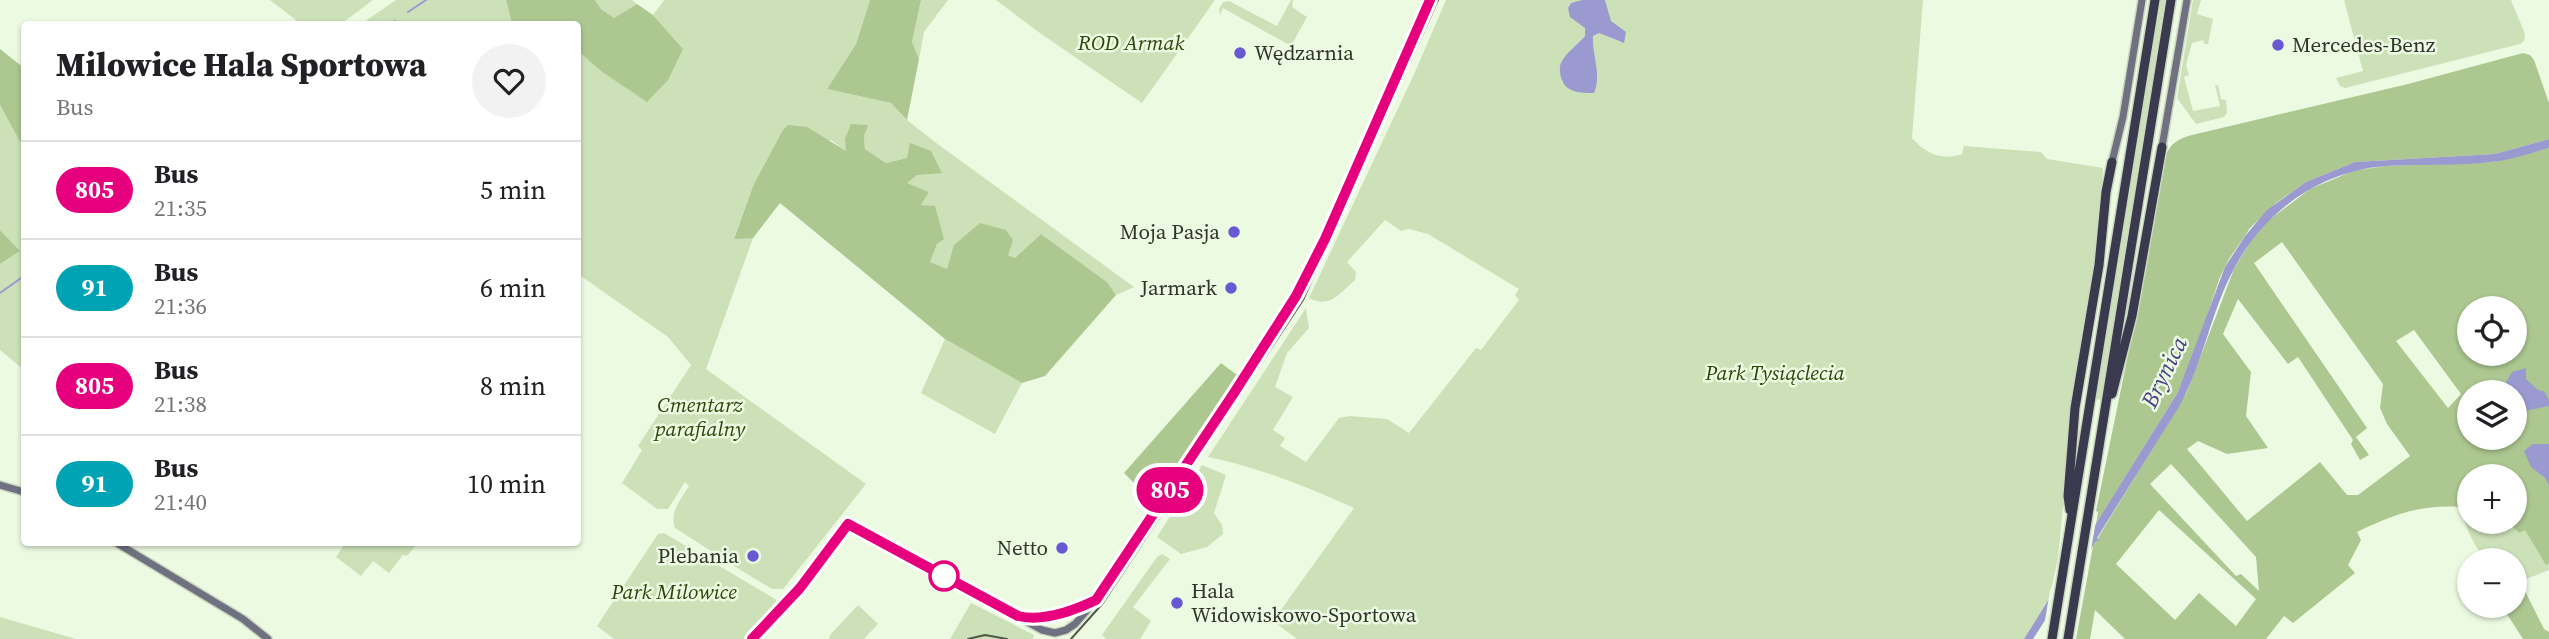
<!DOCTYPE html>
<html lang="en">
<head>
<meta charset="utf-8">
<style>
	:root { --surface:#fff; --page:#f2f2f2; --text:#202124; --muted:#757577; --line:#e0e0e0 }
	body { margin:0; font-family:"Source Serif 4",serif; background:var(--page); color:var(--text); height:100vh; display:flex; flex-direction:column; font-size:26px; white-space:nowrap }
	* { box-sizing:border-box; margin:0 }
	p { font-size:23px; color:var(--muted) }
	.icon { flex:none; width:38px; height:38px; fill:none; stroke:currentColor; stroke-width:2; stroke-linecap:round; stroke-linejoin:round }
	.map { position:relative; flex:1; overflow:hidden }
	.side { position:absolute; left:21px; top:21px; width:560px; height:525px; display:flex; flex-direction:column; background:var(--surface); border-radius:7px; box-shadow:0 2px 5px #0004 }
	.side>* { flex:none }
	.badge { padding:0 14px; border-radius:23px; font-size:24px; line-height:46px }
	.tools { position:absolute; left:2457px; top:296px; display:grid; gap:14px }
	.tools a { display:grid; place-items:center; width:70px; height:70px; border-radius:50%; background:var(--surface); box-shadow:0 2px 5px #0004; font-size:35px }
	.map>.badge { position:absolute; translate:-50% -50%; box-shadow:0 0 0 4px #fff }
	.round { display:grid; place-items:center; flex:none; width:74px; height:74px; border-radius:37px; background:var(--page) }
	.head { display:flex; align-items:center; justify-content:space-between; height:119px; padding:0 35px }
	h1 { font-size:33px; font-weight:800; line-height:52px }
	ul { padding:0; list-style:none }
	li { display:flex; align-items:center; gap:21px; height:98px; padding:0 35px; border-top:2px solid var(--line) }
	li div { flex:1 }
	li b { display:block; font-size:26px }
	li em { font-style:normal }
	li .badge { min-width:77px; font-weight:700; text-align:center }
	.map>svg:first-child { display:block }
	.green { fill:#cce1b7; fill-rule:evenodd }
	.forest { fill:#acc790; fill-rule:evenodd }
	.water { fill:#9a99d0 }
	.pier { fill:#edfae2 }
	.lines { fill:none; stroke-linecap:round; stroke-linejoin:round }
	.stream { stroke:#9a99d0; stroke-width:2 }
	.secondary-casing { stroke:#cbd7c1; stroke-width:10 }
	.highway-casing { stroke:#cbd7c1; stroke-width:12 }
	.secondary { stroke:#707180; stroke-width:7 }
	.highway { stroke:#3a3a4e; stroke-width:9 }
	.tram { stroke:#50574b; stroke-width:2 }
	.line-casing { stroke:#fff; stroke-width:16 }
	.line { stroke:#e6007e; stroke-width:10 }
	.poi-dot { fill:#6858d1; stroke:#edfae2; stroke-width:2.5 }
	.stop-dot { fill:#fff; stroke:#e6007e; stroke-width:3.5 }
	.labels { text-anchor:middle; stroke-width:5; stroke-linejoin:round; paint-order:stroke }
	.park-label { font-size:21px; font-style:italic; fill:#2d4509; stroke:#edfae2 }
	.poi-label { font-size:21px; fill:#30352c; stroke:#edfae2; text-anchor:end }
	.water-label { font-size:23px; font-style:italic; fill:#484286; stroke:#edfae2 }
</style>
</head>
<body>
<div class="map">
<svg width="2549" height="639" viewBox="0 0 2549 639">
	<rect width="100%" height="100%" fill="#edfae2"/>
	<path class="green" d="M270,0H373L341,24H301Z
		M396,0H506L512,24H361Z
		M595,0H632L637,4L614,18L601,9Z
		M664,0H870L856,44L827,89L891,103L907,120L935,142L1134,287L1116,295L1107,282L1041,234L1015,258L1008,255L947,269L930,262L937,244L943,239L935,207L921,205L929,192L906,183L917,175L907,158L886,163L865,149L864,136L867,125L847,152L831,140L767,163L753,186L734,238H753L706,369L866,484L783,589H772L734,566L736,562L730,558L728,562L675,528C669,513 681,499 689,486L685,482L668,509H657L622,483L642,450L638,446L691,365L668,337L578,274V51L601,71L683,49L653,15Z
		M921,0H948L924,32L919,59L912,42Z
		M996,0H1215L1142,103L1037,31Z
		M1291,0H1293L1292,7L1307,17L1291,46L1223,8L1220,15L1219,9L1223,2L1229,1L1277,26Z
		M1446,0H1582L1571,3L1568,8L1571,17L1585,28V36C1570,51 1558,59 1562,82L1590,93L1597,80L1593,58V36L1599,33L1621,42L1607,12L1605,0H1923L1912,138C1925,153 1941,161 1962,154L1964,146L2041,152L2047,159L2103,168L2096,261L2073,403L2058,559L2049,599L2024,639H1297L1273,621L1354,508C1308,487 1258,467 1208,457L1306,308L1309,328L1287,353L1275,387L1293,397L1273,430L1285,438L1280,446L1306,462L1339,418L1350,416L1387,419L1409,433L1476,348L1481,350L1519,300L1515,295L1519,289L1428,234L1409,229L1401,231L1385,220L1347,262L1356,272L1355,280C1340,293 1330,309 1309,298L1415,72Z
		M2160,0H2165L2101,400L2096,399Z
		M2193,0H2201L2197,14L2213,19L2208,44H2205L2203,40L2192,43L2186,65L2189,75L2184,77L2193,111L2220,106L2215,85H2218L2221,99L2226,100L2227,113L2224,117L2196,124L2177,98Z
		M2344,0H2511L2525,34L2524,41L2520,44L2345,88L2340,86L2336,78L2363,71Z
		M0,105L19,140L24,144V370L0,350V264L20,251L0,230Z
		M945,339L1022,383L995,434L921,393Z
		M2549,421V570L2516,583L2515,560H2486C2466,537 2458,504 2453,475L2515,438ZM2469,476H2515V522H2469Z
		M1202,465L1226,475L1214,513L1222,525L1223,534L1207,547L1181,554L1157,537Z
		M664,533L775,599L779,603V607L748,639H614L597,626L658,534Z
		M345,543V542L418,543L407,556L403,555L389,573L373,561L361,576L336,557Z
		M1162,554L1170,559L1133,607L1151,621L1140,639H1106L1102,635L1157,557Z
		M971,603L1034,635L1033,639H950Z
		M858,605L878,624L864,639H829L830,635Z
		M0,617L76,639H0Z"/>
	<path class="forest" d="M506,0H595L601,9L614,18L637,4L653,15L683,49L668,80L647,102L601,71L578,51V24H512Z
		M870,0H921L912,42L919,59L907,120L891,103L827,89L856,44Z
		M0,49L24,68V144L19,140L0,105Z
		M2523,53L2530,55L2534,60L2549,103V139L2495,154L2355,162L2306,182L2276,203L2250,228L2229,259L2220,277L2191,363L2178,392L2096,524L2098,512L2096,511L2145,272L2164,161C2168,145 2177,139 2192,135L2408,84Z
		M851,124L868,125L864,136L865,149L886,163L907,158L910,143L931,151L942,173L917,175L907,183L929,192L921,205L935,206L944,239L937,244L930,262L947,269L954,245L980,223L1006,230L1013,240L1008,255L1015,258L1041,234L1107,282L1116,295L1045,376L1022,383L945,339L780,203L753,238L734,239L753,186L783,130L788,125L807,127L846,151L845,139Z
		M2549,148V444H2533L2531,467L2545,478L2549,486V563L2546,565L2525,530L2519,533L2508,522H2515V476H2469V508C2427,502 2394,514 2357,532L2361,540L2348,565L2355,573L2293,623L2284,616L2266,639H2125L2095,610L2090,639H2076L2093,546L2187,392L2234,269L2251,241L2269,220L2310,189L2353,171L2385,166L2494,162ZM2282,242L2383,384L2380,408L2387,424L2410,456L2358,495H2347L2320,462L2247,521L2187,449L2198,441L2227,454L2268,448L2246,416L2251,372L2223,334L2238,299L2288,364L2298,357L2353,440L2351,444L2360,460L2369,455L2356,437L2367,428L2254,263ZM2469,308H2515V354H2469ZM2414,330L2461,394L2448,408L2396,341ZM2469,392H2515V438H2469ZM2171,464L2256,557L2259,591L2241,574L2236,576L2150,484ZM2159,510L2256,599L2236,626L2199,593L2175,620L2116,564Z
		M0,230L20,251L0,264Z
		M1221,363L1237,375L1152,501L1124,473Z
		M2525,591L2544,629L2549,632V639H2523L2503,608L2507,606H2515V599Z"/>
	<path class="water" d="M1582,0H1605L1611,21L1626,32L1624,43L1599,33L1593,36C1592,56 1602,74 1594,93C1577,93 1562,92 1560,72C1560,67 1559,67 1562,61C1567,52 1578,44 1585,36V28L1570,17L1568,8L1571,3Z
		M2549,139V148C2530,153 2511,160 2492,162C2457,166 2421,164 2386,166C2321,171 2266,210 2235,267C2211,310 2204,361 2180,405L2097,538L2099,541H2096L2033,639H2024L2178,392L2225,267L2245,236L2267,210L2306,182L2355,162L2495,154Z
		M2526,368V379L2538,390L2544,391L2549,400V406L2515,413V392H2504L2505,384L2512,372Z
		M2533,444H2549V486L2545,478L2531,467L2524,451Z"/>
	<path class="pier" d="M2097,515L2090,556L2044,626L2050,590Z"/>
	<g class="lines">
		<path class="stream" d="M408,12L426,0
			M390,24L395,21
			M0,293L24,276"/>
		<defs>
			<path id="secondary" d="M2162,147L2187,0
				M2112,162L2123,117L2142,0
				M0,485L24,492
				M115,542L243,619L268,639
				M1023,617H1042L1092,601
				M752,639L800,588L848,524L1042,630L1055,633L1066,630L1075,624L1096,600L1282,320L1325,239L1430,0"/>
			<path id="highway" d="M2112,394L2132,316L2162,147
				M2070,510L2068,496L2075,408L2099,265L2106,192L2112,162
				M2052,639L2155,0
				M2068,639L2171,0"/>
		</defs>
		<use href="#secondary" class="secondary-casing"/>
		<use href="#highway" class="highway-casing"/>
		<use href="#secondary" class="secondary"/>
		<use href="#highway" class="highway"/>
		<path class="tram" d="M968,639L985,635L1007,639
			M1071,639L1103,603L1303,300L1438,0"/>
	</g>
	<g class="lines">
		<defs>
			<path id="line" d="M752,639L800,588L848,524L1018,616C1043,622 1073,611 1096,600L1234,393L1296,296L1325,239L1430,0"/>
		</defs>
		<use href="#line" class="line-casing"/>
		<use href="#line" class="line"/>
	</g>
	<g class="poi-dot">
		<circle cx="2278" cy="45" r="7"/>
		<circle cx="1240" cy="53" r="7"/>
		<circle cx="1234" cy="232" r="7"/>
		<circle cx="1231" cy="288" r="7"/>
		<circle cx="1062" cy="548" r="7"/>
		<circle cx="753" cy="556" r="7"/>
		<circle cx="1177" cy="603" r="7"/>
	</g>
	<circle class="stop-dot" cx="944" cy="576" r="14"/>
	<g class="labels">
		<g class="park-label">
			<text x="1131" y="50">ROD Armak</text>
			<text x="1775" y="380">Park Tysiąclecia</text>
			<text x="700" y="412">Cmentarz<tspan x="700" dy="24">parafialny</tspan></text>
			<text x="674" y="599">Park Milowice</text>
		</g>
		<g class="poi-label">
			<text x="2292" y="52" text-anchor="start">Mercedes-Benz</text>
			<text x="1254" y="60" text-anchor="start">Wędzarnia</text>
			<text x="1220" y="239">Moja Pasja</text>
			<text x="1217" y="295">Jarmark</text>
			<text x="1048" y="555">Netto</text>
			<text x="739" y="563">Plebania</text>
			<text x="1191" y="598" text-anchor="start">Hala<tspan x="1191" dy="24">Widowiskowo-Sportowa</tspan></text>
		</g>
		<g class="water-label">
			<text transform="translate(2164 372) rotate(-64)" y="8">Brynica</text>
		</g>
	</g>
</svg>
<div class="tools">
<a><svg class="icon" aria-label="locate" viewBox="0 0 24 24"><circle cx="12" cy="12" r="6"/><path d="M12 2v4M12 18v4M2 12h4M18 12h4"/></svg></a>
<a><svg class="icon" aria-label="layers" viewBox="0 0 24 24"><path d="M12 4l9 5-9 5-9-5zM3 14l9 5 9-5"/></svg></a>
<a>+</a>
<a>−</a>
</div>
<b class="badge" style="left:1170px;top:490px;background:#e6007e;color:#fff">805</b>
<section class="side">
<div class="head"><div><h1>Milowice Hala Sportowa</h1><p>Bus</p></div><a class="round"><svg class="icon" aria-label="heart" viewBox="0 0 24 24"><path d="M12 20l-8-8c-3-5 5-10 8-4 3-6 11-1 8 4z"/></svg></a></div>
<ul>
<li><span class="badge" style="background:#e6007e;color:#fff">805</span><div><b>Bus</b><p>21:35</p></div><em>5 min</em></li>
<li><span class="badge" style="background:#00a3b4;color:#fff">91</span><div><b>Bus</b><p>21:36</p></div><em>6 min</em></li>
<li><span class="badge" style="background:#e6007e;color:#fff">805</span><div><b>Bus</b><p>21:38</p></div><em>8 min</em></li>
<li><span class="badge" style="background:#00a3b4;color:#fff">91</span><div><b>Bus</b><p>21:40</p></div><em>10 min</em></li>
</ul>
</section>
</div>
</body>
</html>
